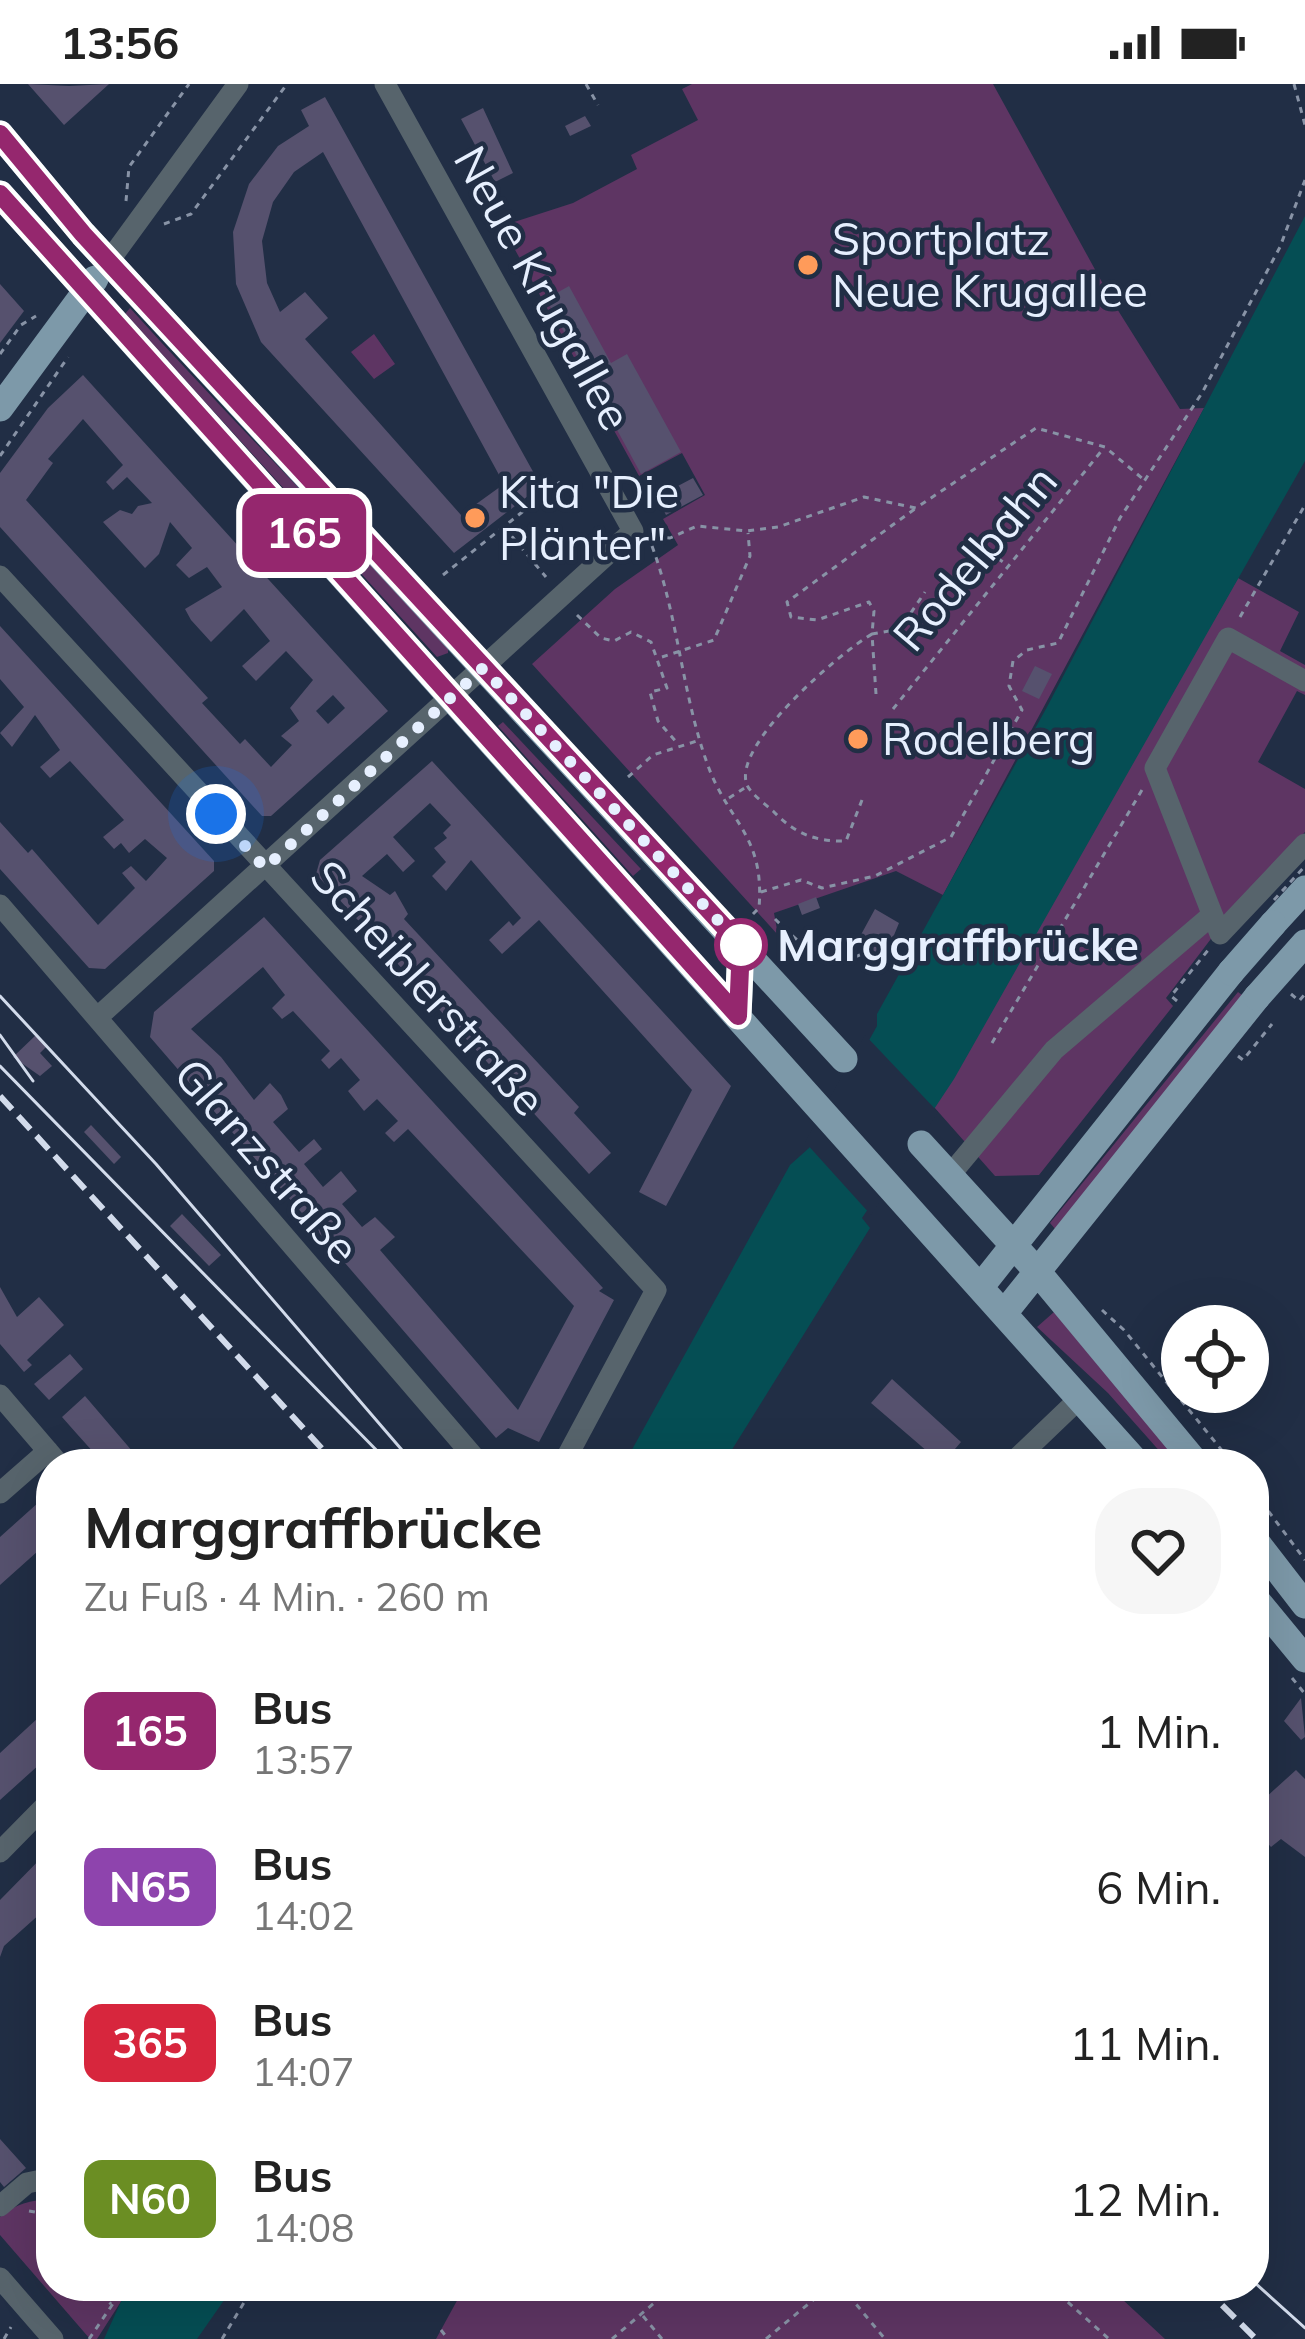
<!DOCTYPE html>
<html lang="de">
<head>
<meta charset="utf-8">
<style>
	:root { --surface:#fff; --page:#f6f6f6; --text:#222; --muted:#767676 }
	body { margin:0; font-family:Mulish,sans-serif; background:var(--page); color:var(--text); height:100vh; display:flex; flex-direction:column; font-size:45px; white-space:nowrap }
	* { box-sizing:border-box; margin:0 }
	p { font-size:39px; color:var(--muted) }
	.icon { flex:none; width:66px; height:66px; fill:none; stroke:currentColor; stroke-width:2; stroke-linecap:round; stroke-linejoin:round }
	.map { position:relative; flex:1; overflow:hidden }
	.panel { position:absolute; left:36px; top:1365px; width:1233px; height:852px; display:flex; flex-direction:column; background:var(--surface); border-radius:48px; box-shadow:0 12px 48px #0002 }
	.panel>* { flex:none }
	.badge { padding:0 24px; border-radius:18px; font-size:42px; line-height:78px }
	.tools { position:absolute; left:1161px; top:1221px; display:grid; gap:24px }
	.tools a { display:grid; place-items:center; width:108px; height:108px; border-radius:50%; background:var(--surface); box-shadow:0 12px 48px #0002; font-size:60px }
	.you { position:absolute; width:60px; height:60px; margin:-30px; border:9px solid #fff; border-radius:50%; background:#1a73e8; box-shadow:0 0 0 18px #1a73e833 }
	.map>.badge { position:absolute; translate:-50% -50%; box-shadow:0 0 0 6px #fff }
	.round { display:grid; place-items:center; flex:none; width:126px; height:126px; border-radius:48px; background:var(--page) }
	.headline { display:flex; align-items:center; justify-content:space-between; height:204px; padding:0 48px }
	h1 { font-size:57px; font-weight:700; line-height:90px }
	ul { padding:0; list-style:none }
	li { display:flex; align-items:center; gap:36px; height:156px; padding:0 48px }
	li div { flex:1 }
	li b { display:block; font-size:45px }
	li em { font-style:normal }
	li .badge { min-width:132px; font-weight:700; text-align:center }
	.status { display:flex; justify-content:space-between; align-items:center; height:84px; padding:0 60px; background:var(--surface); direction:ltr }
	.status svg { height:33px; fill:currentColor }
	.map>svg:first-child { display:block }
	.green { fill:#5e3563 }
	.water { fill:#054e54 }
	.pier { fill:#212e45 }
	.building { fill:#56516e; fill-rule:evenodd }
	.lines { fill:none; stroke-linecap:round; stroke-linejoin:round }
	.path { stroke:#8893a6; stroke-width:3; stroke-dasharray:6 6; stroke-linecap:butt }
	.minor { stroke:#57646c; stroke-width:21 }
	.major { stroke:#7d99a9; stroke-width:27 }
	.tram { stroke:#d2dbeb; stroke-width:3 }
	.rail { stroke:#d2dbeb; stroke-width:6; stroke-dasharray:18 9; stroke-linecap:butt }
	.path-bridge { stroke:#8893a6; stroke-width:3; stroke-dasharray:6 6; stroke-linecap:butt }
	.major-bridge { stroke:#7d99a9; stroke-width:27 }
	.line-casing { stroke:#fff; stroke-width:27 }
	.line { stroke:#95276e; stroke-width:18 }
	.walk { stroke:#e6effe; stroke-width:12; stroke-dasharray:0 21.6 }
	.poi-dot { fill:#ff9b5a; stroke:#212e45; stroke-width:4.5 }
	.stop-dot { fill:#fff; stroke:#95276e; stroke-width:6 }
	.labels { text-anchor:middle; stroke-width:9; stroke-linejoin:round; paint-order:stroke }
	.poi-label { font-size:45px; fill:#e6effe; stroke:#212e45; text-anchor:start }
	.street-label { font-size:45px; fill:#e6effe; stroke:#212e45 }
	.stop-label { font-size:45px; font-weight:bold; fill:#e6effe; stroke:#212e45; text-anchor:start }
</style>
</head>
<body>
<div class="status"><b>13:56</b><svg viewBox="0 0 49 12"><path d="M0 12V9h3v3zM5 12V6h3v6zM10 12V3h3v9zM15 12V0h3v12zM26 1h20v11H26zM47 4h2v5h-2z"/></svg></div>
<div class="map">
<svg width="1305" height="2255" viewBox="0 0 1305 2255">
	<rect width="100%" height="100%" fill="#212e45"/>
	<path class="green" d="M692,0H993L1114,220L1180,325L1204,324L943,811L896,787L774,829L778,851L532,580L615,505L678,461L663,435L705,411L682,369L639,392L502,142L573,119L637,85L631,71L698,36L682,5Z
		M130,224C234,339 343,448 448,562V569L437,573L125,230Z
		M374,250L395,280L374,295L351,268Z
		M1238,494L1299,528L1280,567L1305,581V611L1297,607L1258,678L1305,705V748L1223,839L1166,914L1173,922L1039,1091L995,1092L934,1023Z
		M503,638L641,785L633,792L498,642Z
		M1238,908L1246,914L1056,1146L1050,1139Z
		M1054,1228L1181,1380H1171L1108,1309L1037,1243Z
		M51,2115V2202H131L97,2255H90L0,2151V2133C16,2120 30,2116 51,2115Z
		M465,2202H1108L1165,2255H436Z"/>
	<path class="water" d="M1305,132V377L954,995L862,1134L870,1144L723,1380H624L790,1081L809,1064L877,942V930L1047,623Z
		M128,2202H234L197,2255H104Z"/>
	<path class="pier" d="M865,951L938,1028L871,1131L805,1058Z"/>
	<path class="building" d="M28,0L69,2L109,0L64,41Z
		M325,13L541,402L454,469L261,258L236,200L233,148L249,100L278,62L309,42L301,26ZM323,68L504,400L461,431L305,255L328,234L305,208L280,228L267,199L262,157L273,118L294,88Z
		M483,24L513,89L495,98L461,35Z
		M585,32L591,42L570,52L565,42Z
		M0,200L24,227L0,259Z
		M569,202L611,279L627,270L681,368L641,390L546,215Z
		M83,291L388,627L271,732H262L0,443V389L48,324ZM83,335L123,381L106,398L113,406L127,393L152,419L138,422L132,430L120,426L103,438L145,484L159,470L170,438L192,464L176,481L189,494L207,483L222,503L185,525L191,536L211,558L244,525L270,557L242,582L256,597L286,567L313,596L290,624L299,637L281,652L292,661L271,683L245,655L240,660L202,619L208,614L26,416L53,379L48,375ZM333,611L345,624L328,640L316,627Z
		M693,394L703,411L666,431L657,413Z
		M0,542L214,777V787L105,885L89,884L0,785V738L28,769L32,765L98,841L135,804L122,789L131,782L146,797L167,774L145,755L129,769L121,759L114,765L103,753L124,736L70,677L50,694L40,683L60,666L35,631L12,663L0,649L24,623L0,595Z
		M1035,582L1052,590L1039,615L1022,607Z
		M432,677L731,1002L666,1122L639,1108L692,1006L539,836L502,870L489,856L509,837L513,842L521,834L471,776L446,807L432,792L446,778L434,764L447,754L443,749L451,741L430,719L393,753L415,777L403,788L387,770L362,792L390,811L395,807L408,830L404,835L579,1023L574,1029L611,1069L589,1090L316,790L320,776Z
		M816,813L820,824L802,831L798,820Z
		M875,825L899,839L885,873L857,858Z
		M264,833L603,1204L599,1207L614,1216L539,1358L508,1344L496,1354L150,953L154,928ZM263,883L285,911L272,924L282,935L293,927L330,967L321,976L329,985L341,974L360,996L348,1007L364,1027L377,1015L398,1037L385,1049L394,1058L408,1045L574,1222L518,1326L380,1166L395,1153L375,1133L362,1143L342,1120L357,1107L341,1087L323,1103L304,1080L322,1065L314,1055L299,1068L273,1038L288,1025L281,1011L270,999L254,1016L221,973L191,945Z
		M36,951L47,962L40,969L52,982L40,992L13,973Z
		M91,1041L121,1073L114,1080L84,1048Z
		M182,1130L221,1171L209,1182L170,1142Z
		M0,1203L17,1233L39,1213L64,1241L27,1276L32,1281L24,1288L0,1260Z
		M70,1270L83,1285L49,1316L34,1300Z
		M892,1295L961,1358L942,1380L871,1319Z
		M85,1312L127,1361L143,1380H104L77,1350L62,1333Z
		M39,1418L51,1422V1477L38,1467L0,1501V1453Z
		M1301,1614L1305,1653L1301,1656L1284,1637Z
		M51,1622V1670L0,1716V1669Z
		M1296,1686L1305,1695V1773L1281,1755L1271,1763L1254,1745V1724Z
		M51,1764V1820L4,1862L0,1873V1816Z
		M0,2055L26,2084L4,2103L0,2098Z"/>
	<g class="lines">
		<path class="path" d="M586,0L598,21
			M1294,0L1305,41
			M126,117L129,83L189,0
			M164,140L191,130L287,0
			M0,270L21,241L36,232
			M0,372L68,273
			M504,443L546,493
			M655,453L670,454L697,442L747,447L778,443L864,413L916,424L1036,344L1105,363L1143,395
			M968,454L1006,480
			M652,462C678,532 682,609 707,679C728,739 765,750 759,824L753,830
			M443,491L560,398
			M577,531L601,554L614,557L631,548L651,558L667,604L650,608L658,637L678,660
			M1240,533L1305,421
			M662,573L714,556L750,472L748,449
			M876,610L872,550L900,545L925,508
			M893,625L1103,365
			M628,693L653,671L700,656
			M729,714L746,703
			M862,716L846,757C815,758 794,749 773,727C765,720 751,710 747,701C731,661 842,567 872,550L874,527L869,518L817,536L791,533L787,518L916,424
			M761,808L801,796L822,804L875,792L951,753L1022,626L1009,602L1013,577L1027,566L1058,559L1120,434L1202,309L1280,163L1305,96
			M775,835C800,859 828,891 865,868
			M1291,910L1299,917L1305,910
			M1177,917L1171,912L1209,865
			M992,959L1142,706
			M1238,972L1243,976L1272,940
			M1102,1226L1124,1246L1233,1380
			M1254,1408L1305,1476
			M1292,1594L1305,1610
			M29,2127L51,2131
			M92,2202L111,2220
			M841,2202L885,2255
			M1050,2202L1109,2255
			M643,2232L662,2255
			M441,2246L448,2255
			M4,2255L11,2243
			M89,2255L125,2202
			M222,2255L254,2202
			M612,2255L674,2202
			M766,2255L830,2202"/>
		<path class="minor" d="M109,177L238,0
			M0,492L656,1206L563,1380
			M1305,597L1228,554L1155,684L1220,850L1305,760
			M0,821L480,1380
			M99,932L633,447L385,0
			M950,1091L1054,966L1212,831
			M0,1311L59,1380
			M1011,1380L1080,1314
			M0,1409L48,1367
			M0,1768L51,1716
			M0,2122L27,2099L51,2094
			M0,2194L53,2255"/>
		<path class="major" d="M0,50L83,150L844,975
			M0,110L1138,1380
			M0,324L95,195
			M1273,840L1305,805
			M738,932L741,861
			M921,1060L1036,1186L1197,1380
			M982,1201L1231,888
			M1005,1228L1257,913
			M1254,1455L1305,1521
			M1254,1513L1305,1575"/>
		<path class="tram" d="M0,912L156,1080L414,1380
			M0,951L33,997
			M0,982L390,1380
			M1254,2198L1305,2244"/>
		<path class="rail" d="M0,1012L336,1380
			M1203,2202L1256,2255"/>
		<path class="path-bridge" d="M1274,816L1305,782"/>
		<path class="major-bridge" d="M1231,888L1273,840
			M1257,913L1305,859"/>
	</g>
	<g class="lines">
		<defs>
			<path id="line" d="M0,50L83,150L741,861L738,932L0,110"/>
		</defs>
		<use href="#line" class="line-casing"/>
		<use href="#line" class="line"/>
		<path class="walk" d="M216,730L265,784L483,584L741,861"/>
	</g>
	<g class="poi-dot">
		<circle cx="808" cy="181" r="12"/>
		<circle cx="475" cy="434" r="12"/>
		<circle cx="858" cy="655" r="12"/>
	</g>
	<circle class="stop-dot" cx="741" cy="861" r="24"/>
	<g class="labels">
		<g class="poi-label">
			<text x="832" y="171">Sportplatz<tspan x="832" dy="52">Neue Krugallee</tspan></text>
			<text x="499" y="424">Kita "Die<tspan x="499" dy="52">Plänter"</tspan></text>
			<text x="882" y="671">Rodelberg</text>
		</g>
		<g class="street-label">
			<text transform="translate(543 204) rotate(61)" y="16">Neue Krugallee</text>
			<text transform="translate(975 474) rotate(-50)" y="16">Rodelbahn</text>
			<text transform="translate(428 904) rotate(48)" y="16">Scheiblerstraße</text>
			<text transform="translate(267 1077) rotate(49)" y="16">Glanzstraße</text>
		</g>
		<g class="stop-label">
			<text x="777" y="877">Marggraffbrücke</text>
		</g>
	</g>
</svg>
<div class="tools">
<a><svg class="icon" aria-label="locate" viewBox="0 0 24 24"><circle cx="12" cy="12" r="6"/><path d="M12 2v4M12 18v4M2 12h4M18 12h4"/></svg></a>
</div>
<div class="you" style="left:216px;top:730px"></div>
<b class="badge" style="left:304px;top:449px;background:#95276e;color:#fff">165</b>
<section class="panel">
<div class="headline"><div><h1>Marggraffbrücke</h1><p>Zu Fuß · 4 Min. · 260 m</p></div><a class="round"><svg class="icon" aria-label="heart" viewBox="0 0 24 24"><path d="M12 20l-8-8c-3-5 5-10 8-4 3-6 11-1 8 4z"/></svg></a></div>
<ul>
<li><span class="badge" style="background:#95276e;color:#fff">165</span><div><b>Bus</b><p>13:57</p></div><em>1 Min.</em></li>
<li><span class="badge" style="background:#8e44ad;color:#fff">N65</span><div><b>Bus</b><p>14:02</p></div><em>6 Min.</em></li>
<li><span class="badge" style="background:#d7263d;color:#fff">365</span><div><b>Bus</b><p>14:07</p></div><em>11 Min.</em></li>
<li><span class="badge" style="background:#6b8e23;color:#fff">N60</span><div><b>Bus</b><p>14:08</p></div><em>12 Min.</em></li>
</ul>
</section>
</div>
</body>
</html>
